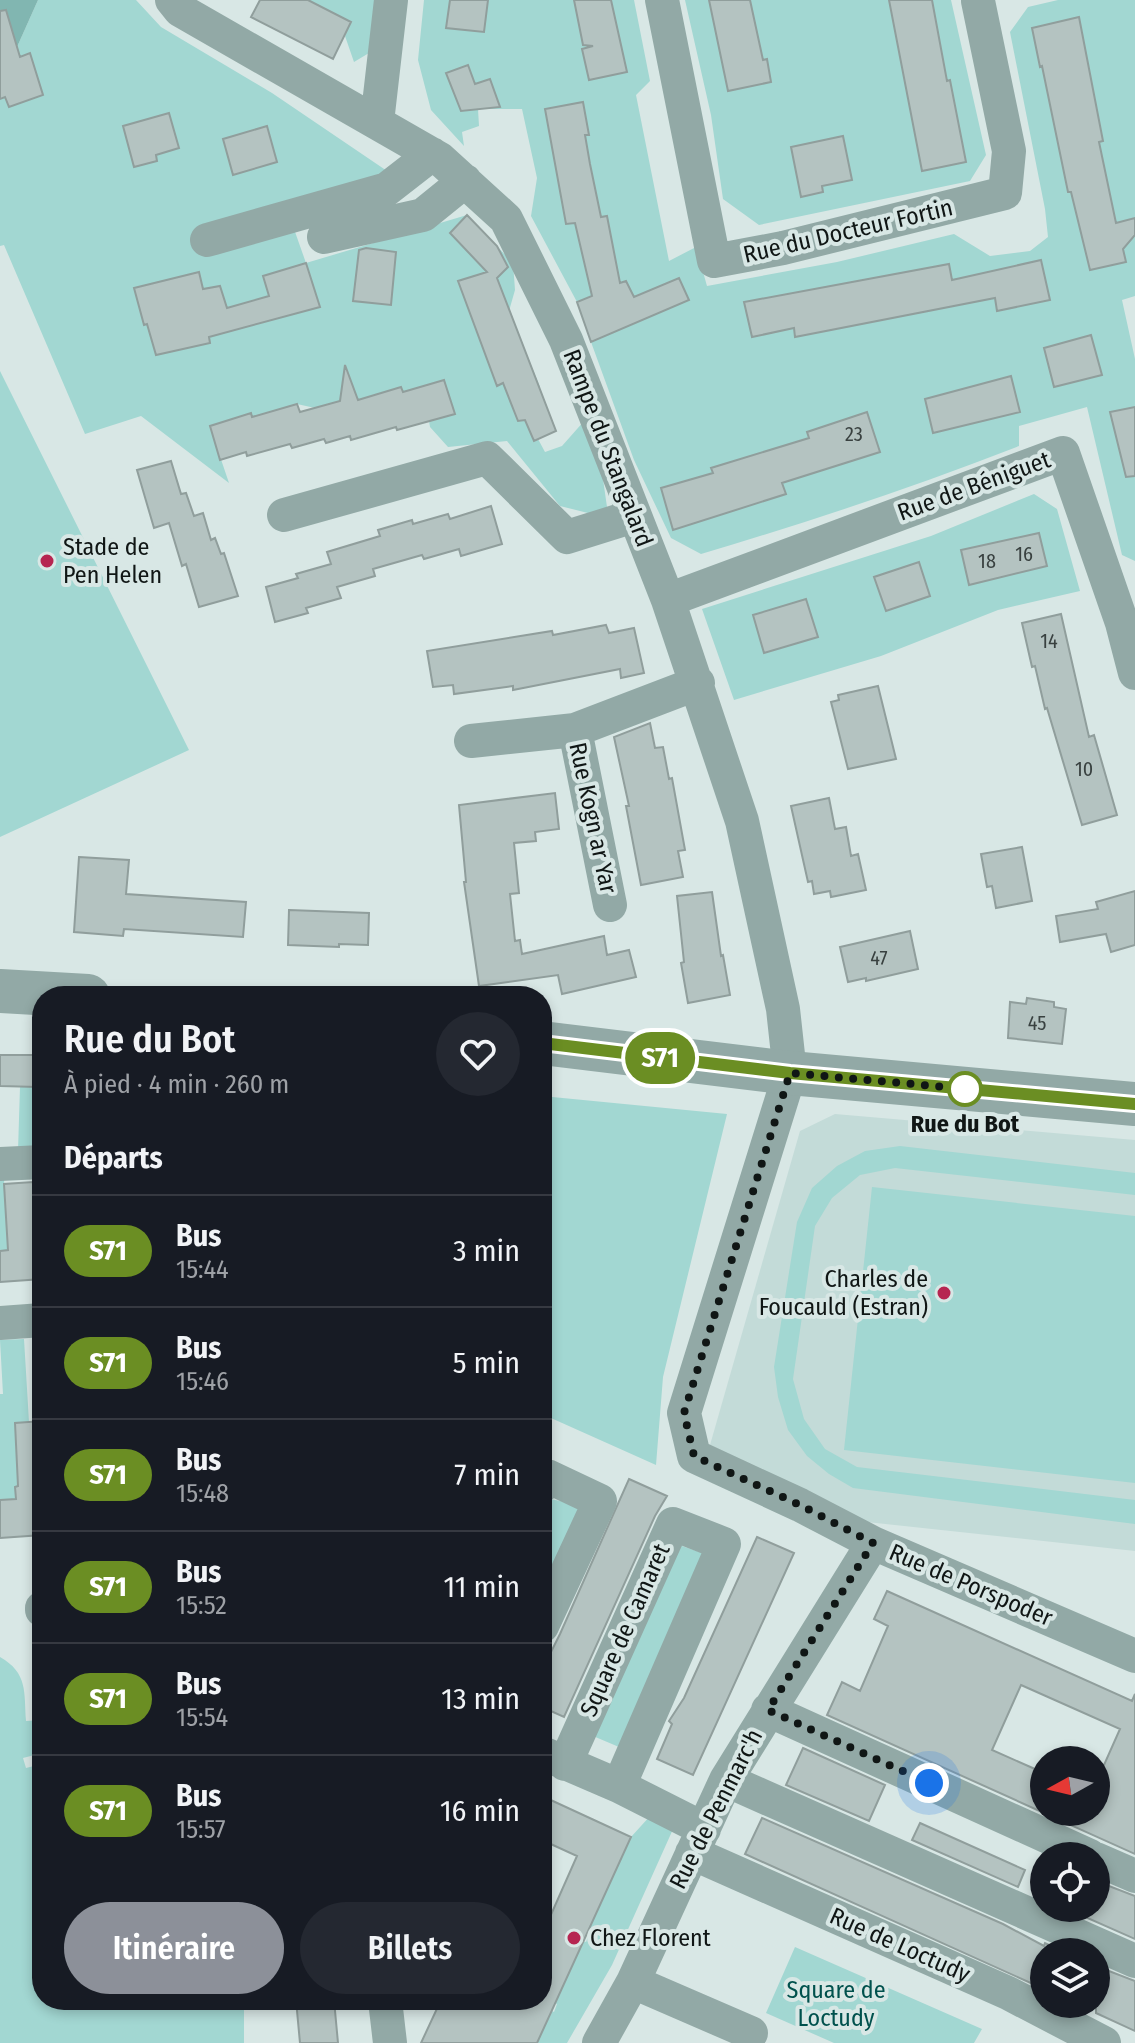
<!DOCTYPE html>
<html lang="fr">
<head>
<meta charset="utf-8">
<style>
	:root { --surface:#171b24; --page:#242831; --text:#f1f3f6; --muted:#9ea1a6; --line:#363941; --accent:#8c9099 }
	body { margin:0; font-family:"Fira Sans Condensed",sans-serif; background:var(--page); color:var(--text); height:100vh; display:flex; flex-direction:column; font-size:30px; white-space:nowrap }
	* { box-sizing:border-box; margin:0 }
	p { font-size:26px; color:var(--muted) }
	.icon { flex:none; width:44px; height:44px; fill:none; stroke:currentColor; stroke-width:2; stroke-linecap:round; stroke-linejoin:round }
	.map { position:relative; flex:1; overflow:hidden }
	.panel { position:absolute; left:32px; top:986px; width:520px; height:1024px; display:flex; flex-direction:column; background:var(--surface); border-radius:32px; box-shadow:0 4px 12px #0003 }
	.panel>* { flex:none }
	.badge { padding:0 16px; border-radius:26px; font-size:28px; line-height:52px }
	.needle { width:52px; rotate:262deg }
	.controls { position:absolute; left:1030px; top:1746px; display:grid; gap:16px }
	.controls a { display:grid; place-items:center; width:80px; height:80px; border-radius:50%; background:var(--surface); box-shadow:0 4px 12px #0003; font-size:40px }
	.you { position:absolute; width:40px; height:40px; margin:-20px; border:6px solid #fff; border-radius:50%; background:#1a73e8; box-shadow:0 0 0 12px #1a73e833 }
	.map>.badge { position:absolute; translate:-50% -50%; box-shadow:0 0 0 4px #fff }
	h2 { padding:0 32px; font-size:30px; line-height:72px }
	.round { display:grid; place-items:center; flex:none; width:84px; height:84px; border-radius:42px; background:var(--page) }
	.summary { display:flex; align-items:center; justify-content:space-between; height:136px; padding:0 32px }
	h1 { font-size:38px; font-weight:600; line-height:60px }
	.button { display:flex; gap:16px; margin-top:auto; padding:16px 32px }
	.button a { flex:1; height:92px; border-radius:48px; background:var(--accent); color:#fff; font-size:32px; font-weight:600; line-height:92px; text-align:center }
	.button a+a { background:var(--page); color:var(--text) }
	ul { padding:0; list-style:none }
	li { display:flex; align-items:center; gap:24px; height:112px; padding:0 32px; border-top:2px solid var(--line) }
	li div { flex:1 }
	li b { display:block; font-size:30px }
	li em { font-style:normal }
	li .badge { min-width:88px; font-weight:700; text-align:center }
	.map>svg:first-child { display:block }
	.built { fill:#c3dbd8 }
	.green { fill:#a2d7d2 }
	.forest { fill:#81b6b1 }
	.building { fill:#b4c3c1; stroke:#909e9c; stroke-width:2; fill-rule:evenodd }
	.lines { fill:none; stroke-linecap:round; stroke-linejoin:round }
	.minor { stroke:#92a9a6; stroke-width:34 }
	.tertiary { stroke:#92a9a6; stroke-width:44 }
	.line-casing { stroke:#fff; stroke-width:18 }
	.line { stroke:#6b8e23; stroke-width:12 }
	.walk { stroke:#101615; stroke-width:8; stroke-dasharray:0 14.4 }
	.poi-dot { fill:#b62551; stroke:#d8e7e5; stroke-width:3 }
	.stop-dot { fill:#fff; stroke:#6b8e23; stroke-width:4 }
	.labels { text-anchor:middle; stroke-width:8; stroke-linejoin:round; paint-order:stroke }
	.number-label { font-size:20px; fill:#394140 }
	.street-label { font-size:24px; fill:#101615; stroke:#d8e7e5 }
	.poi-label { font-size:24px; fill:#101615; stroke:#d8e7e5; text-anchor:start }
	.stop-label { font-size:24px; font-weight:bold; fill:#101615; stroke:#d8e7e5 }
	.park-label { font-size:24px; fill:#00514d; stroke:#d8e7e5 }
</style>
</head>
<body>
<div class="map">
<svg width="1135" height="2043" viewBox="0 0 1135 2043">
	<rect width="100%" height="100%" fill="#d8e7e5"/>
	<path class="built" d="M835,1114L1135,1140V1551L867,1522L710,1445L800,1131Z"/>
	<path class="green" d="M38,0H136L161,27L272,93L390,173L294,229L306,263L467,215L513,263L515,290L509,311L540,387L510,399L518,421L525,420L533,440L538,439L545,452L562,446L585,420L600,458L607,507L592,514L560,506L507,441L448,447L430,427L429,421L455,414L444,380L403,392L401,387L358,400L356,396L315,408L297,404L252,417L251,413L210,427L229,483L141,416L85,434L4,245L0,246V52L17,47Z
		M301,0H375L369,53L354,62L345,36L351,22Z
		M424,0H634L650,81L636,95L669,261L696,247L707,286L837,262L954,234L990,256L1030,251L1048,237L1045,209L1010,32L1028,7L1058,0H1135V296L1122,300L1135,359V561L1122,555L1087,407L1019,426V446C914,487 809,522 701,554L671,538L634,460L591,342L643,319L626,281L577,302L531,216L537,178L522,109H478L479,126L462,132L464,146L431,110L418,60Z
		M685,0H951L986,155L970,181L759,225L723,199L711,115Z
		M0,371L189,750L0,837Z
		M1034,494L1057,509L1080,591L998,610L881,656L734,700L702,609L931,536Z
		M38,1055H42V1146L18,1151L20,1087H38Z
		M542,1096L727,1114L663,1377L656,1465L542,1414Z
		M900,1146L1135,1173V1195L895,1168L860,1175L832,1198L815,1226L793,1379L804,1419L825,1449L857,1467L1135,1500V1524L853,1488L829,1474L807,1456L788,1430L778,1397L774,1367L797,1222L812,1188L837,1166L865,1151Z
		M33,1178H42V1249L0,1251V1180H4L6,1207L35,1205Z
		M872,1187L1135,1216V1483L844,1450Z
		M24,1339L29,1422L15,1423L16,1453L32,1485L15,1487L16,1499L0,1500V1394H3L0,1340Z
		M545,1498L591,1507L542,1607V1505Z
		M679,1545L711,1556L619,1747L593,1736Z
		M0,1657C28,1673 24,1692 26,1721L42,1720V1753L23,1758L26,1768L42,1764V2000H244V2043H0Z
		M651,1815L674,1827L612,1965L567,2043H537L552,2011L554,2012L557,2004L555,2003L583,1941L586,1942L589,1934L587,1933L631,1837Z
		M795,1947L982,2029L974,2043H834L766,2013Z"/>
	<path class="forest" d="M0,0H38L17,47L0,52Z"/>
	<path class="building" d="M260,0H308L351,22L333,59L251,17Z
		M450,0H488L484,32L446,28Z
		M574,0H611L627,72L589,80L582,49L593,46L583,45Z
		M709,0H750L763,60L767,59L771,82L728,91Z
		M889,0H932L947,81L950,80L966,162L922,171Z
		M6,10L20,57L30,53L43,95L9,107L5,97L0,99V11Z
		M1079,17L1103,141L1099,142L1116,223L1135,218V235L1123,249L1126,262L1090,270L1071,192H1068L1042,66L1040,67L1032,28Z
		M468,65L475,84L490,79L500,107L461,111L446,73Z
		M583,102L589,135H585L590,164L601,217L607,216L620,283L626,281L634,297L679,278L689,300L591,342L577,302L592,296L575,223L566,224L545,109Z
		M169,113L179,148L156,155L157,161L134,167L123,126Z
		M267,126L277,162L233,175L223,139Z
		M843,136L852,180L822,186L823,192L801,197L791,147Z
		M467,215L497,246L508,267L497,278L556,431L534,441L525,420L518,421L503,383L497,386L458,281L487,272L450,233Z
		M366,248L396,252L391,305L353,301L359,250Z
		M1041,260L1050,300L997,311L995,298L795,337L794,328L752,337L744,302L949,264L952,280Z
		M306,263L320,307L209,337L210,343L156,355L147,324L144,325L134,288L199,272L203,289L220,286L227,308L269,296L263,276Z
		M1091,335L1102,375L1054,387L1044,348Z
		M345,365L358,400L401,387L403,392L444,380L455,414L397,430L396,427L351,440L350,436L326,443L324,439L292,448L290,444L247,456L246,452L220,460L210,426L251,413L252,417L297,404L300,412L340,401Z
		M1011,376L1020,412L933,433L925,399Z
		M1135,407V476L1126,477L1110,412Z
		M867,412L880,452L782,483L786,494L673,530L661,488L713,473L711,468L809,438L807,432Z
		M171,461L181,494L186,493L194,516L203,513L211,540L215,538L221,554L224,553L238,596L199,607L186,564L182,566L169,523L154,528L137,470Z
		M491,506L502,544L461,556L459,549L424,559L422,555L373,569L375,576L337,587L341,598L306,608L308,613L275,622L266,587L298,578L296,574L331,564L327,552L380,536L378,530L412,520L413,524L448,514L450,519Z
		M1039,533L1047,566L969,585L961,550Z
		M919,562L930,596L886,611L874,577Z
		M806,599L818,637L764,653L753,615Z
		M1061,614L1089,737L1094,735L1117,815L1082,825L1047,708L1045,709L1035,666L1032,667L1022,623Z
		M606,625L609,633L634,628L644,673L621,678L620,669L513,690V686L454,694L453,685L433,687L427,651L552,631L553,635Z
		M878,686L896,759L848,769L831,702L839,700L838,695Z
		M650,723L655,748L663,747L669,779L672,778L685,850L678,851L683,877L641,885L626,806H629L614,737Z
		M555,793L559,829L535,832L536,841L514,843L519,893L510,894L515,941L520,940L522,954L604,936L607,955L629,950L636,977L562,994L558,975L479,986L464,882H466L459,805Z
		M829,798L835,829L846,827L851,856L858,854L866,890L831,897L830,891L814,894L812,881L808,882L791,806Z
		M1022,847L1032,901L996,908L992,886L987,887L981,854Z
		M79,857L129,860L126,894L246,902L243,937L124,929L123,936L74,932Z
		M1135,891V945L1111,952L1106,934L1060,942L1056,916L1098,909L1096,902Z
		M712,892L721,956L723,955L730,995L688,1003L681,963L684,962L677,896Z
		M289,910L369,913L368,945L339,944V947L288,945Z
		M910,931L918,969L866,981V978L848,982L840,947Z
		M1027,998L1054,1002V1007L1066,1009L1062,1044L1008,1038L1010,1002L1026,1004Z
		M0,1055H38V1087L0,1086Z
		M33,1182L38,1249H42V1279L0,1282V1251L8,1250L4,1184Z
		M42,1421V1535L0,1538V1500L16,1499L15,1487L18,1486L15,1423Z
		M629,1479L667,1496L655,1516L564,1717L542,1707V1655L548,1658L560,1634Z
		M757,1537L794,1553L693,1775L657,1759L672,1724L669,1721L684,1698Z
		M887,1591L1132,1701L1135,1694V1854L827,1715L842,1682L860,1691L888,1626L874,1619ZM1021,1685L1120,1729L1096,1783V1812H1044V1773L992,1750Z
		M803,1748L885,1785L869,1821L786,1785Z
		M542,1796L631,1837L537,2043H421L441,2000H542V1935L577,1856L542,1840Z
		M762,1818L1003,1924L1044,1946L1045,1943L1065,1952H1044V1989L745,1854Z
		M920,1823L1025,1870L1018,1887L912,1840Z
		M1096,1881L1135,1896V1939L1065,1908H1096Z
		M1096,1966L1135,1981V2031L1096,2013Z
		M296,2000H334L338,2043H300Z"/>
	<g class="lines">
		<path class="minor" d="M172,0L180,10L440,159L506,219L566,340L668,600L742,821L783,1009L790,1073L684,1413L694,1456L800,1505L873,1543L1135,1656
			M662,0L714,261L783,248L1005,193L1009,151L978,1
			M377,122L391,0
			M324,237L423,215L465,181
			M207,240L387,189L432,154
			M284,515L487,458L567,537L634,516
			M668,600L1063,453L1122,623L1135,673
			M471,741L575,730
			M610,905L575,730L698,683
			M0,1164L42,1162
			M0,1323L42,1320
			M542,1486L547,1476L600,1501L542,1626
			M42,1608V1610
			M768,1710L1090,1856
			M542,1753L619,1786L704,1829
			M565,1764L673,1524L724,1544L619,1786
			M726,1780L1135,1961
			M692,1853L1008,1993L1104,2043
			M1096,1859L1135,1876
			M633,1982L751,2033
			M385,2000L390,2043
			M599,2043L633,1982L726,1780L873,1543"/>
		<path class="tertiary" d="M0,991L88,996
			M542,1043L790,1073L1135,1104"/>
	</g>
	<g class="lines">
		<defs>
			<path id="line" d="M542,1043L790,1073L1135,1104"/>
		</defs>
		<use href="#line" class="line-casing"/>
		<use href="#line" class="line"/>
		<path class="walk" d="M929,1783L768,1710L873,1543L800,1505L694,1456L684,1413L790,1073L979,1090L965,1089"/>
	</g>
	<g class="poi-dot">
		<circle cx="47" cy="561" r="8"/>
		<circle cx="944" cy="1293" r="8"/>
		<circle cx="574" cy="1938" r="8"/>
	</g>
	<circle class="stop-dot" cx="965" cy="1089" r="16"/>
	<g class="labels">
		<g class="number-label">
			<text x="854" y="441">23</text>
			<text x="1024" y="561">16</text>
			<text x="987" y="568">18</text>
			<text x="1049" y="648">14</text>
			<text x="1084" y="776">10</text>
			<text x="879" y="965">47</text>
			<text x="1037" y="1030">45</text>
		</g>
		<g class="street-label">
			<text transform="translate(848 231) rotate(-13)" y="8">Rue du Docteur Fortin</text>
			<text transform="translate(608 448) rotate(69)" y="8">Rampe du Stangalard</text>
			<text transform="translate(974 486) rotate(-20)" y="8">Rue de Béniguet</text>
			<text transform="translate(593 818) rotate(78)" y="8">Rue Kogn ar Yar</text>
			<text transform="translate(971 1585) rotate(23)" y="8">Rue de Porspoder</text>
			<text transform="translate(625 1630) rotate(-66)" y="8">Square de Camaret</text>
			<text transform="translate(716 1809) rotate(-63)" y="8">Rue de Penmarc'h</text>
			<text transform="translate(900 1945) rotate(24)" y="8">Rue de Loctudy</text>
		</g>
		<g class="poi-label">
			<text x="63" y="555">Stade de<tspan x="63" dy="28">Pen Helen</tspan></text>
			<text x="928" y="1287" text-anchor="end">Charles de<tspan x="928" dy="28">Foucauld (Estran)</tspan></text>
			<text x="590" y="1946">Chez Florent</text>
		</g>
		<g class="stop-label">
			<text x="965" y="1132">Rue du Bot</text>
		</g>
		<g class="park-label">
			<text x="836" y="1998">Square de<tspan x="836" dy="28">Loctudy</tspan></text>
		</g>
	</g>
</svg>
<div class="controls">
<a><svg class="needle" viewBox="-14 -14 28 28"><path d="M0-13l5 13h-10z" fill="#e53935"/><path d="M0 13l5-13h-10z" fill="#9ea1a6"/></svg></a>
<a><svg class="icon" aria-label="locate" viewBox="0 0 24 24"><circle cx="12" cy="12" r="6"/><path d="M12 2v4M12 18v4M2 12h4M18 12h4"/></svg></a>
<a><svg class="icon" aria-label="layers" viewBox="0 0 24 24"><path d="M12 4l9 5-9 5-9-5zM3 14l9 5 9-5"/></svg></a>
</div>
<div class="you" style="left:929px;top:1783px"></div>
<b class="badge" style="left:660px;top:1058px;background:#6b8e23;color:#fff">S71</b>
<section class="panel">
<div class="summary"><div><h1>Rue du Bot</h1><p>À pied · 4 min · 260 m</p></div><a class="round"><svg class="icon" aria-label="heart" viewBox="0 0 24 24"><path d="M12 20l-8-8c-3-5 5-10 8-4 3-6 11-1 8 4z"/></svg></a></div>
<h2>Départs</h2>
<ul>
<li><span class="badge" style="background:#6b8e23;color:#fff">S71</span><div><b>Bus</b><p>15:44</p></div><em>3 min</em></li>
<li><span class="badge" style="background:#6b8e23;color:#fff">S71</span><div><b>Bus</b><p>15:46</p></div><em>5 min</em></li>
<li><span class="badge" style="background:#6b8e23;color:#fff">S71</span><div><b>Bus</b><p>15:48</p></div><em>7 min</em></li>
<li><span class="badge" style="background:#6b8e23;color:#fff">S71</span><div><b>Bus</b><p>15:52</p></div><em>11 min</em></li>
<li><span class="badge" style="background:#6b8e23;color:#fff">S71</span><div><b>Bus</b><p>15:54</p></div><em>13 min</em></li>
<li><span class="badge" style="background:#6b8e23;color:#fff">S71</span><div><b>Bus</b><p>15:57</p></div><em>16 min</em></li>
</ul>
<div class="button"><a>Itinéraire</a><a>Billets</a></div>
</section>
</div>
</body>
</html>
